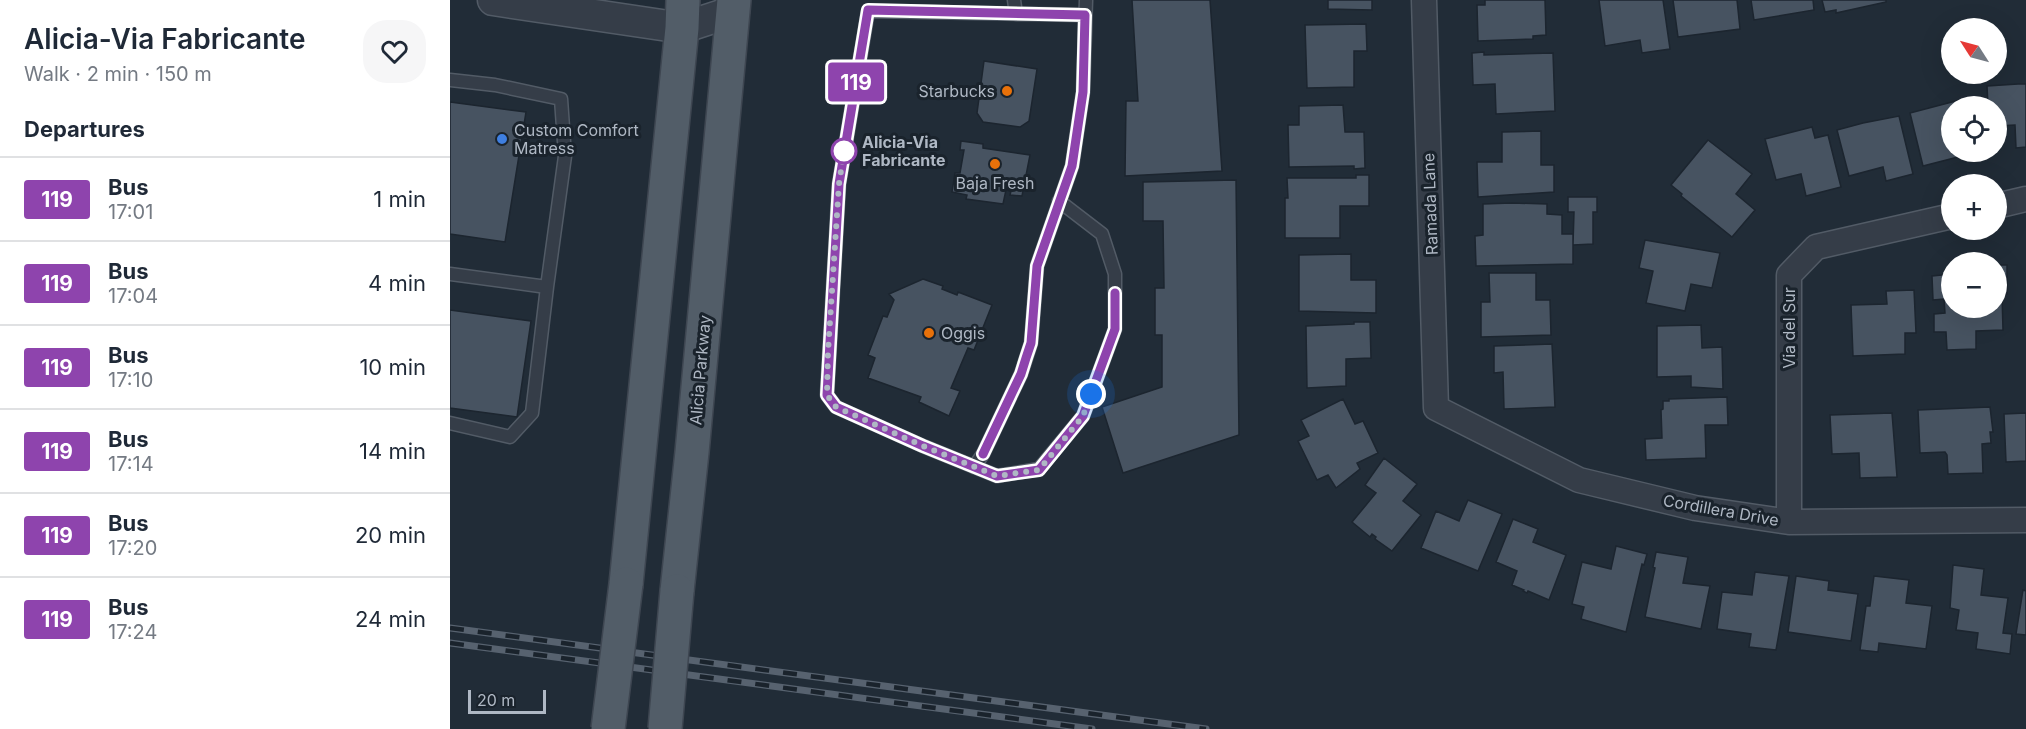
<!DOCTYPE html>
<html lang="en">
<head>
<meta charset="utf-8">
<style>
	:root { --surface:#fff; --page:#f6f6f7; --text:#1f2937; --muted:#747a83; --line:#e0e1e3 }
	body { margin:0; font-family:Inter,sans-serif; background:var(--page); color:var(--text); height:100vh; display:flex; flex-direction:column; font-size:22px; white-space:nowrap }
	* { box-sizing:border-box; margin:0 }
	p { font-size:20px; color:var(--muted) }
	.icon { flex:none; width:33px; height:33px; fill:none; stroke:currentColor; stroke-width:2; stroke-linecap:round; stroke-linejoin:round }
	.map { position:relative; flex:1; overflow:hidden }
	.side { display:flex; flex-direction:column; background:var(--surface); width:450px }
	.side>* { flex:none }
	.badge { padding:0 12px; border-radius:4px; font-size:21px; line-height:39px }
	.needle { width:39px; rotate:306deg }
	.buttons { position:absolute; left:1491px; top:18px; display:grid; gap:12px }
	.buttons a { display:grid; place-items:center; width:66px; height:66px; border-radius:50%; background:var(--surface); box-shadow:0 6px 24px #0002; font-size:30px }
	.scale { position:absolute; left:18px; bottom:15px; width:78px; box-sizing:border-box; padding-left:6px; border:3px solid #afb8c4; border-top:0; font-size:16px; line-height:21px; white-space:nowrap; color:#afb8c4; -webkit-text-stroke:4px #1a232c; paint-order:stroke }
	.you { position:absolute; width:30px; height:30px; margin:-15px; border:4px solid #fff; border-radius:50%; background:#1a73e8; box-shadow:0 0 0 9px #1a73e833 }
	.map>.badge { position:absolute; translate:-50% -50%; box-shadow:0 0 0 3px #fff }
	h2 { padding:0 24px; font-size:22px; line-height:54px }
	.round { display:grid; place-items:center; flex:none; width:63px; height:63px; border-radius:24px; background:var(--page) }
	.headline { display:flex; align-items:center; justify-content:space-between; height:102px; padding:0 24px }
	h1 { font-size:28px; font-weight:600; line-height:45px }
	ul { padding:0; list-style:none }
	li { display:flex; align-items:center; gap:18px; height:84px; padding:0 24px; border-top:2px solid var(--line) }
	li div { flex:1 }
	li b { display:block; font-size:22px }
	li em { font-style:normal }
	li .badge { min-width:66px; font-weight:700; text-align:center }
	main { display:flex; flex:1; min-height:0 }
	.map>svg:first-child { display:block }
	.building { fill:#475361; stroke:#1c252f; stroke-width:1.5 }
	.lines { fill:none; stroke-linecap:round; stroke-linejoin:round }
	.service-casing { stroke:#525b66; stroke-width:15 }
	.minor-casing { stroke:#525b66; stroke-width:27 }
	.tertiary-casing { stroke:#525b66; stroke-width:33 }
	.primary-casing { stroke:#3e4651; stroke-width:36 }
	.service { stroke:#353d48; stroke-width:12 }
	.minor { stroke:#353d48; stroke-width:24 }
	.tertiary { stroke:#353d48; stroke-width:30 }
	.primary { stroke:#525d68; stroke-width:33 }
	.rail-casing { stroke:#57626f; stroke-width:7 }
	.rail { stroke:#1a232c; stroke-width:4.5; stroke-dasharray:14; stroke-linecap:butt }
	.primary-bridge-casing { stroke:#3e4651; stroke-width:36; stroke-linecap:butt }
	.primary-bridge { stroke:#525d68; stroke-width:33 }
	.line-casing { stroke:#fff; stroke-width:14 }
	.line { stroke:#8e44ad; stroke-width:9 }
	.walk { stroke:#afb8c4; stroke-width:6; stroke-dasharray:0 10.8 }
	.food-dot { fill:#e8710a; stroke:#1a232c; stroke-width:2 }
	.shop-dot { fill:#3f7fe0; stroke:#1a232c; stroke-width:2 }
	.stop-dot { fill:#fff; stroke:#8e44ad; stroke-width:3 }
	.labels { text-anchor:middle; stroke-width:6; stroke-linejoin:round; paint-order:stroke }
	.poi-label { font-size:16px; fill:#afb8c4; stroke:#1a232c; text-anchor:start }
	.stop-label { font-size:16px; font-weight:bold; fill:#afb8c4; stroke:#1a232c; text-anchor:start }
	.street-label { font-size:16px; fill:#afb8c4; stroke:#1a232c }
</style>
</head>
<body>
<main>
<section class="side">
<div class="headline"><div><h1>Alicia-Via Fabricante</h1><p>Walk · 2 min · 150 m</p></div><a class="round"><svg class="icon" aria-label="heart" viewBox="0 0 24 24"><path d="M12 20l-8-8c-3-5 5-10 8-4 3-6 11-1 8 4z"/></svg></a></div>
<h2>Departures</h2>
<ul>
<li><span class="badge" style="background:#8e44ad;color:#fff">119</span><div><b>Bus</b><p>17:01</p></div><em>1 min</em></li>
<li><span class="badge" style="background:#8e44ad;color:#fff">119</span><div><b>Bus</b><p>17:04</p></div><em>4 min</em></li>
<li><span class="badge" style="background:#8e44ad;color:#fff">119</span><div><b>Bus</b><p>17:10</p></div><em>10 min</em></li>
<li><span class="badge" style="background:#8e44ad;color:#fff">119</span><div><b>Bus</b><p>17:14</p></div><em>14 min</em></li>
<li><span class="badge" style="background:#8e44ad;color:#fff">119</span><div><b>Bus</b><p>17:20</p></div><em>20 min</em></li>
<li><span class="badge" style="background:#8e44ad;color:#fff">119</span><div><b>Bus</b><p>17:24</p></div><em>24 min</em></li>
</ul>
</section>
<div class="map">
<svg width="1576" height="729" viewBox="0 0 1576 729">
	<rect width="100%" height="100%" fill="#212c37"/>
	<path class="building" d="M682,0H760L772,171L675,176L676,101H688Z
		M878,0H922V10L878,9Z
		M1035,0H1095L1096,35L1083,36V39L1028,41L1027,5H1035Z
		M1149,0H1213L1220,49L1192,53L1190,40L1155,46Z
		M1223,0H1287L1290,29L1228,37Z
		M1301,0H1363L1364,10L1304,20Z
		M1372,0H1436V2L1386,13V10L1375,12Z
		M916,24L917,51H904V87L857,88L855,25Z
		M1034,52V55L1103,53L1105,111L1046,114L1045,84L1023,85L1022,53Z
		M534,61L587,69L579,121L570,127L533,122L527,113Z
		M1568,84H1576V147L1566,148L1565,125L1546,126V106H1538L1537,86Z
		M1521,97L1523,106H1502V152H1506L1508,157L1473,166L1460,113Z
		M0,102L76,112L55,242L0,234Z
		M893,105L895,132H914L915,168L904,169V166L839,167L838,125H849V106Z
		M1449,116L1463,174L1436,181L1433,167L1399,176L1387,130L1413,123Z
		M1362,127L1365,138L1378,135L1391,187L1356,196L1351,174L1326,180L1315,139Z
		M1091,131V165H1104V192L1028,197L1027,162H1052V132Z
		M1258,140L1302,174L1286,194L1305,210L1282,237L1231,196L1232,194L1221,185Z
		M511,141L533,144V148L580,155L572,196L560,195L561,191L556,190L553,204L516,199L517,195L502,192L505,173H510L514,150H510Z
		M906,175H919V206H890V238H835V198H838L837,178H906Z
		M786,180L789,435L673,473L652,407L712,387V335H705V288H714L713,221H693V182Z
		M1118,197H1147V212H1143V244L1123,245L1124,212H1118Z
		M1062,203L1097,204V214L1112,215V234H1123V264L1026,266L1025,236L1033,235V204Z
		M1195,240L1270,253L1262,288L1241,284L1235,311L1196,303L1203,271L1189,268Z
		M901,254V280H926V313L849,311V255Z
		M1546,265H1557V294H1552L1553,330L1526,331V349L1497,350L1496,332H1484V314L1495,313L1494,299L1483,300L1482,276L1502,274V308H1546Z
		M1039,273H1086V300H1100L1101,335L1031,337V302H1040Z
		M473,279L493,286L492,289L507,295L508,292L542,305L524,350L518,348L501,388L510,391L499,416L469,402L471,397L418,378L425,358L418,355L433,316L437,317L444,300L439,294Z
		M1464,290L1466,333H1455V354L1403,356L1401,305L1437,304L1436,291Z
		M0,310L81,321L67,417L0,408Z
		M904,322H920L921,358L896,359V386L857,388L856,326L904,324Z
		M1251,325L1252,348L1272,347L1273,389L1241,387V376L1207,377V326Z
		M1102,344L1105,407L1054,409L1053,372L1044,373V346Z
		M1277,397L1278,425H1255L1256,458L1196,460L1195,439L1212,438L1211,410L1213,409V401H1219V399Z
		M893,399L905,424L913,421L928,453L907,463L910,469L886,488L878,475L867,480L848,441L859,436L851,420Z
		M1540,407L1543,432H1540L1541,443L1532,444L1533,473L1498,474L1497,455L1495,452L1470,453L1468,410Z
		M1442,413L1447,477L1410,478L1409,453L1382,454L1380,415Z
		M1576,413V461L1556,462L1554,414Z
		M934,458L967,484L953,501L971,515L942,551L925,539L926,537L922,534L920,537L902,522L926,493L915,485Z
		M1018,500L1052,514L1028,571L971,548L986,511L1009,521Z
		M1063,519L1088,529L1083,542L1116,555L1099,600L1078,591L1077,593L1073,591L1074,590L1062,585L1067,571L1046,562Z
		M1166,546L1197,554L1194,565L1192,564L1176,632L1131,619L1134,607L1122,604L1132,562L1161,569Z
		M1206,552L1238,557L1233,583L1260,586L1251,629L1195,617L1205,568L1203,567Z
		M1503,565L1534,569L1531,595L1558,598L1553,633L1562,634L1560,654L1526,649L1528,633L1506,630L1509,610L1500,608Z
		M1305,572L1339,576L1326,650L1299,647L1301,634L1267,629L1272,592L1302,595Z
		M1346,576L1379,581L1378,590L1408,594L1401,641L1338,632Z
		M1424,576L1459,580L1456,603L1482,606L1476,649L1429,643L1428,652L1410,650L1416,606H1420Z
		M1573,590L1576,591V635L1566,634Z"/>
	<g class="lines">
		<defs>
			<path id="service" d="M564,0L566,14
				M0,80L45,85L111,99L115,156L97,287L0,274
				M609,201L652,234L665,274V329L633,416L589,469L547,476L473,446L386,407L377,395L389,184L418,11L635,15
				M0,423L60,437L82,413L97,287
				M524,467L533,454L571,374L581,343L587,266L622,166L633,92L636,0"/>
			<path id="minor" d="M974,0L986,408L1129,480L1245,508L1339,522L1576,520
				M1546,206L1576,199
				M1339,522V275L1366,247L1502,216"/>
			<path id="tertiary" d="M43,0L232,28L284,11"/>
			<path id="primary" d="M176,584L232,28L233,0
				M227,591L242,452L284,0"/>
		</defs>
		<use href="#service" class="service-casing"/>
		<use href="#minor" class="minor-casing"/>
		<use href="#tertiary" class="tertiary-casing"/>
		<use href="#primary" class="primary-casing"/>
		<use href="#service" class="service"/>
		<use href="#minor" class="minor"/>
		<use href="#tertiary" class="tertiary"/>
		<use href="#primary" class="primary"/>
		<defs>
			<path id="rail" d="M0,628L756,729
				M0,643L642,729"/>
		</defs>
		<use href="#rail" class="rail-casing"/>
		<use href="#rail" class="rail"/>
		<defs>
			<path id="primary-bridge" d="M158,729L176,584
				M215,729L227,591"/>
		</defs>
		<use href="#primary-bridge" class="primary-bridge-casing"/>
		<use href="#primary-bridge" class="primary-bridge"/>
	</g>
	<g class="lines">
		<defs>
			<path id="line" d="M533,454L571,374L576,358L581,343L587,266L622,166L633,92L635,15L418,10L389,184L377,395L386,407L473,446L547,476L589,470L633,416L665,329V293"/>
		</defs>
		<use href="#line" class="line-casing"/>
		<use href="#line" class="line"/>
		<path class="walk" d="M394,151L389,184L378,352L377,395L386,407L473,446L547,476L589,470L633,416L641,394"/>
	</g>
	<g class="food-dot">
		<circle cx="557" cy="91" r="6"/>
		<circle cx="545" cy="164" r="6"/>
		<circle cx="479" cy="333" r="6"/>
	</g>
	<circle class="shop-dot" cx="52" cy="139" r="6"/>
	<circle class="stop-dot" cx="394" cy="151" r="12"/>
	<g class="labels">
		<g class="poi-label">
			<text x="545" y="97" text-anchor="end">Starbucks</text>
			<text x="64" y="136">Custom Comfort<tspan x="64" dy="18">Matress</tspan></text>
			<text x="545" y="189" text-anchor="middle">Baja Fresh</text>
			<text x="491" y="339">Oggis</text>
		</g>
		<g class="stop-label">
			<text x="412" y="148">Alicia-Via<tspan x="412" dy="18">Fabricante</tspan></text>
		</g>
		<g class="street-label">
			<text transform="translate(980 204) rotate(-92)" y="6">Ramada Lane</text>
			<text transform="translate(1339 328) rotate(-90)" y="6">Via del Sur</text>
			<text transform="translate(250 370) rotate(-85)" y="6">Alicia Parkway</text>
			<text transform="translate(1271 510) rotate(10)" y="6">Cordillera Drive</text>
		</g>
	</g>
</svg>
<div class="buttons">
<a><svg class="needle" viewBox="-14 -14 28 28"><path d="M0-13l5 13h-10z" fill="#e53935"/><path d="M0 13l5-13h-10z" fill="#747a83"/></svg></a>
<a><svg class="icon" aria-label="locate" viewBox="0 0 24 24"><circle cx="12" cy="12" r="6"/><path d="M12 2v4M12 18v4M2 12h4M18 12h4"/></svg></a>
<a>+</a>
<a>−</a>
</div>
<div class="scale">20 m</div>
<div class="you" style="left:641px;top:394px"></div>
<b class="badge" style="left:406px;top:82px;background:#8e44ad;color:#fff">119</b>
</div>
</main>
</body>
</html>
